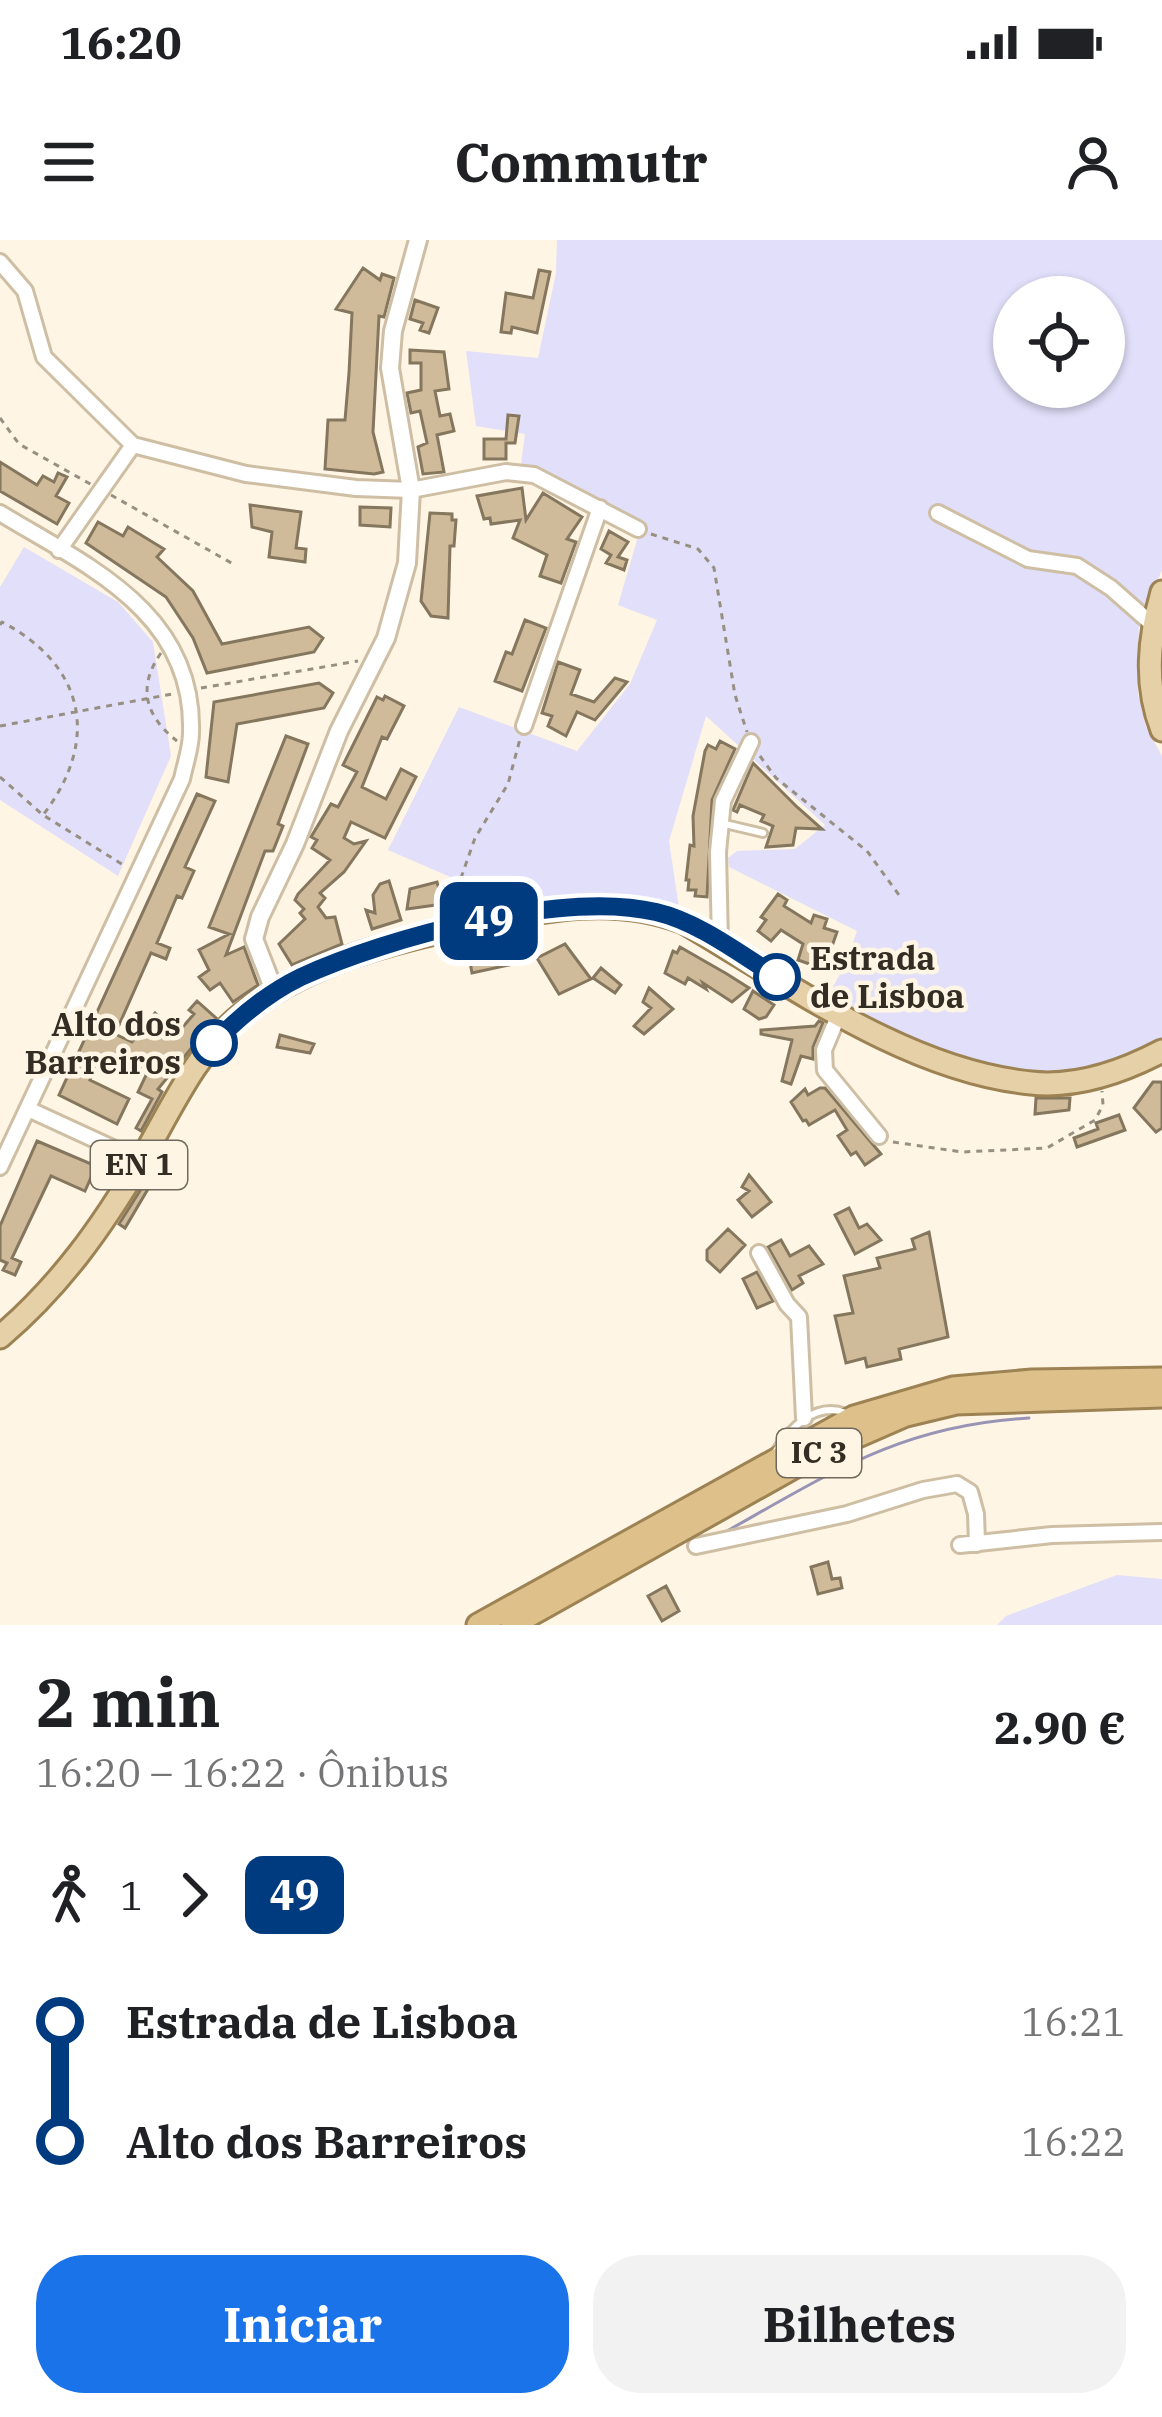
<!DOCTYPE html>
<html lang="pt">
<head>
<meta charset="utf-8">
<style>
	:root { --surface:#fff; --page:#f2f2f2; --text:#202124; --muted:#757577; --accent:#1a73e8 }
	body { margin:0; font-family:"IBM Plex Serif",serif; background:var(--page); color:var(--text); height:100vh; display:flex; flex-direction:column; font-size:45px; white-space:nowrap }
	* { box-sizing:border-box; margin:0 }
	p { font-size:39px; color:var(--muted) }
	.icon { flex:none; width:66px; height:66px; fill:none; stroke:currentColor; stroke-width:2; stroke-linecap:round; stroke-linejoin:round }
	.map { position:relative; height:1385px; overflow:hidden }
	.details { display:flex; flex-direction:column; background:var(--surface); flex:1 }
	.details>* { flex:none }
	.badge { padding:0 24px; border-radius:18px; font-size:42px; line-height:78px }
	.tools { position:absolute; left:993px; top:36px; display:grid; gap:24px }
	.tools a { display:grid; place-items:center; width:132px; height:132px; border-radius:50%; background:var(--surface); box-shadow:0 3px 9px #0004; font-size:60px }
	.map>.badge { position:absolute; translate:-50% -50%; box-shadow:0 0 0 6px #fff }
	.legs { display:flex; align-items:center; gap:18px; height:132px; padding:0 36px; font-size:39px }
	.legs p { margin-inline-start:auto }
	.summary { display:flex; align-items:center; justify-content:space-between; height:204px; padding:0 36px }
	h1 { font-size:66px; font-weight:800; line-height:90px }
	.cta { display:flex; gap:24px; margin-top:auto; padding:24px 36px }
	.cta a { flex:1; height:138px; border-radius:48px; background:var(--accent); color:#fff; font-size:48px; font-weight:800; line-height:138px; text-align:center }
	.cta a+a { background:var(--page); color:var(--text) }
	ul { padding:0 36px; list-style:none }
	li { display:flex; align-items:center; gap:42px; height:120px; font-size:45px }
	li i { display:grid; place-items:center; width:18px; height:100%; margin:0 15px; background:currentColor }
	li i::after { content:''; width:30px; height:30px; margin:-15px; border:9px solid; border-radius:50%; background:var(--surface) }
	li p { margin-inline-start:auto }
	li:first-child i { background:linear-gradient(#0000 50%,currentColor 0) }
	li:last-child i { background:linear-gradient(currentColor 50%,#0000 0) }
	.status { display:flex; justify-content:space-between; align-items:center; height:84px; padding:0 60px; background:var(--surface); direction:ltr }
	.status svg { height:33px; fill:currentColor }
	header { display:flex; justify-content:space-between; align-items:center; height:156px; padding:0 36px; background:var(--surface); font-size:54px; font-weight:800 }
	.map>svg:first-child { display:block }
	.green { fill:#e1dff9; fill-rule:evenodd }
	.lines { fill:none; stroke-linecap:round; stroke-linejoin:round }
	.stream { stroke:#9794b6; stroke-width:3 }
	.building { fill:#cfbb9a; stroke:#85765e; stroke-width:3 }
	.service-casing { stroke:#cebfa4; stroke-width:12 }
	.minor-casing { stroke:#cebfa4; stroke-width:20 }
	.tertiary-casing { stroke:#cebfa4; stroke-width:22 }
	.primary-casing { stroke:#9d8353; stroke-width:27 }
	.trunk-casing { stroke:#9d8353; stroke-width:27 }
	.path { stroke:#978f82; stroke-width:3; stroke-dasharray:6 6; stroke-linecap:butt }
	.service { stroke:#fff; stroke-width:6 }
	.minor { stroke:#fff; stroke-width:14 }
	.tertiary { stroke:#fff; stroke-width:16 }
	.primary { stroke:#e6d0a7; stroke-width:21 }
	.trunk { stroke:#dec08a; stroke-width:21 }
	.line-1-casing { stroke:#fff; stroke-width:27 }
	.line-1 { stroke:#003b80; stroke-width:18 }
	.stop-1-dot { fill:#fff; stroke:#003b80; stroke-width:6 }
	.labels { text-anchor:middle; stroke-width:9; stroke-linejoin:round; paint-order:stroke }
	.shield { fill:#fff5e5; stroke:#70695d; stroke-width:3 }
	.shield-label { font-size:30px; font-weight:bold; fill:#332d23 }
	.stop-label { font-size:33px; font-weight:bold; fill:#332d23; stroke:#fff5e5; text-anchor:start }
</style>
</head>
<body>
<div class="status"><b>16:20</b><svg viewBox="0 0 49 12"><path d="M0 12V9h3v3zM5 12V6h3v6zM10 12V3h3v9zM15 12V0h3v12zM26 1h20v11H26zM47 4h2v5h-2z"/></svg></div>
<header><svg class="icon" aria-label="menu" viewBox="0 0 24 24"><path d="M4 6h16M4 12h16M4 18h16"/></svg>Commutr<svg class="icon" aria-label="person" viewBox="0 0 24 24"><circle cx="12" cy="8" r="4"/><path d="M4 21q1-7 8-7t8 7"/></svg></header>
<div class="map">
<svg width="1162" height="1385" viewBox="0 0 1162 1385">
	<rect width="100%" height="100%" fill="#fff5e5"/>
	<path class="green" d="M557,0H1162V330L1139,383L1138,418V454L1146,487L1162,516V799C1036,867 944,813 827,757L845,725L857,691L729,627L728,618L737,611L795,609L825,585L706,476L669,601L679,668C589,647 532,666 445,683L455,639L388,610L459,467L577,511L630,444L657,380L618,365L642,283L536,228L521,224L525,194L476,186L466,111L538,118L556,33ZM1014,57H1104V147H1014Z
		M24,307L118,362L153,402L171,516L118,636L0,560V347Z
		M1117,1335L1162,1339V1385H997L1006,1376Z"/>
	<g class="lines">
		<path class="stream" d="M727,1291C832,1232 903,1185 1029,1178"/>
	</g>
	<path class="building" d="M363,28L380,40L382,34L394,38L384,77L379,76L373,192L383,232L374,234L325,229L328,180H345L349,133L352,73L336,69Z
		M539,30L550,32L537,93L512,87L511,93L501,92L506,53L533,58Z
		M415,60L438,68L429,93L420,90L423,83L410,79Z
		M410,110L444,112L449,149L435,151L440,176L450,174L454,191L437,195L444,232L423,234L418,207L427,203L420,171L411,173L407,153L421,150V123H410Z
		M508,175L519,176L515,203H506V219H484V199H506Z
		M0,222L37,245L43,236L54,242L58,233L67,237L56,256L69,263L57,284L0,251Z
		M522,248L526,280L543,253L582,277L567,299L576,302L561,343L540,336L547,315L513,298L520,280L491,284L490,278L484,279L477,256Z
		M250,265L301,272L296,308L306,309L305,322L269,317L272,292L252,287Z
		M360,267L391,268L390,287L360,285Z
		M430,273L452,274V280H456L454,306H450L448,378L431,376L421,361Z
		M98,282L123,296L128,287L164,309L157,317L193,351L222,404L309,387L323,398L314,412L207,433L193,398L166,357L86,303Z
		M609,291L628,302L618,317L627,320L624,330L606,323L611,315L601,309Z
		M525,380L546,388L522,451L495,441L506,412L512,414Z
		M558,422L580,430L571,454L594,462L615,438L627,442L595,480L577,472L566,496L548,486L552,476L542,473Z
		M319,443L333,453L324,468L237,484L228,542L206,537L214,462Z
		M385,456L404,466L387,499L382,497L362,547L386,559L401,529L416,537L385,598L351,582L344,598L354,604L366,601L344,632L320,653L325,658L318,667L326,678L335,677L342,704L292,725L279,704L305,679L300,673L304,669L295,660L298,654L330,620L312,608L317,600L311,597L331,564L338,567L357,532L343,525L377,457L383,460Z
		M286,496L308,504L278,584L283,586L273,611H265L226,715L244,707L258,745L233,762L220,743L210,750L199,737L209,730L199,710L229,694L209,687Z
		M720,501L735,509L712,560L707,657L695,656L696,650H688L689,640H686L690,605L694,606L693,576L705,511L708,505L716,509Z
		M753,523L797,567L822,589L796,588L793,605L766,607L773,586L761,581L764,575L740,565L737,572L733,570Z
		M197,554L215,561L185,627L194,631L182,658L177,656L157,703L170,708L166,719L151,713L115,794L132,802L155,773L169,787L174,782L181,789L194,774L189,770L197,761L216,778L158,849L162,852L141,891L136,888L152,859L138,852L148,831L133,821L126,834L99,821L90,840L129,859L117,884L59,855Z
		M389,641L401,680L372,689L366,670L375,673L373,655L380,644Z
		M437,642L443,664L407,669L410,649Z
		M778,654L787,660L784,666L811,683L814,675L827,679L824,688L837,692L824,729L798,720L803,704L781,690L771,701L758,691L766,680L761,677Z
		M510,702L512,713L521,712L523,722L472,733L470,722L479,720L477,709Z
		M565,704L591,739L559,754L537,718Z
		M680,707L727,734L749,748L732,762L703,743L706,749L688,738L685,744L665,733L673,711L677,713Z
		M601,728L621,745L615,753L593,738Z
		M649,748L673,769L644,794L634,786L651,768L643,762Z
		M753,751L774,765L766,777L759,779L744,769Z
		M819,781L823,783L813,807V819L801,816L791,844L782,841L792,800L761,794V790L815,786Z
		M280,795L314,804L310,813L277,807Z
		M1153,842H1162V888L1156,892L1134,868Z
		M820,848H825L881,914L865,925L856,912L851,915L838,896L847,890L835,870L809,885L806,880L803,881L791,862L805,849L808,855Z
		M1036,858H1070L1069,870L1035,874Z
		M1119,875L1125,890L1077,907L1074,898L1098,889L1096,883Z
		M37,901L96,926L85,951L51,936L12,1018L21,1022L15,1035L3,1030L7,1023L0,1020V986Z
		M749,935L771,962L752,977L738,960L749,951L742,947Z
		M143,946L148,949L125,988L119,984Z
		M849,968L859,988L867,984L881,1000L855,1014L835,975Z
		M728,989L745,1005L720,1032L707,1020V1010Z
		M929,992L948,1097L899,1109L901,1119L867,1127L865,1118L846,1123L835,1076L853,1073L844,1036L880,1028L877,1018L915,1009L912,999Z
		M781,1000L790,1016L809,1006L823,1024L799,1036L803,1043L792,1050L768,1007Z
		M757,1032L773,1061L757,1068L743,1039Z
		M828,1322L832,1339L840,1338L842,1348L818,1354L811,1327Z
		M666,1346L679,1371L662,1381L648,1356Z"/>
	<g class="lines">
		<defs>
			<path id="service" d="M725,584L763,593
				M775,1212C790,1188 815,1161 846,1173"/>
			<path id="minor" d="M0,22L25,51L44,117L133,205L246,234L356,248L411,250L506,232L534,235L638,289
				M0,273C87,326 195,372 191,493C191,508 185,524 182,539L0,927
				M938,273L1028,319L1077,326L1111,348L1153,385
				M59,310L133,205
				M524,486L600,268
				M720,703L718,612L723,561L751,502
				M839,774L824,810L825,830L879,896
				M28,869L141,921
				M759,1013L787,1064L799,1077L804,1178
				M960,1305L1052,1295L1162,1292
				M696,1306L847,1274L923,1250L957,1244L970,1252L976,1274L977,1304"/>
			<path id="tertiary" d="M275,753L254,699L260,677L295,604L339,491L386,398L407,323L411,250L390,128L393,91L418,0"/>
			<path id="primary" d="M1162,352C1149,398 1144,444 1162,490
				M0,1097C60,1046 102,987 142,919C170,871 196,812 240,776C305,723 396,700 477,684C548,669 614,655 684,682C788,743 907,831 1031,843C1077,848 1122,832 1162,811"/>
			<path id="trunk" d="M478,1385L854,1177L953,1148L1032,1141L1162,1139
				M512,1385L819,1213L906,1175L956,1163L1162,1156"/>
		</defs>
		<use href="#service" class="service-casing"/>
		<use href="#minor" class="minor-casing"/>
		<use href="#tertiary" class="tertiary-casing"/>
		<use href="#primary" class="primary-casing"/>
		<use href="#trunk" class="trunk-casing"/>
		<path class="path" d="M0,178L19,204L92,245
			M111,255L235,325
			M651,294L698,309L714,328L735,455L747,492
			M0,385L2,382C86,426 100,501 43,575
			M161,413C137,447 145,476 177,501
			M201,448L358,421
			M0,486L172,454
			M760,516L776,538L867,611L899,655
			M0,537L43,575L125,626
			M449,672L475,598L508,544L520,499
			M893,902L962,912L1047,908L1095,880L1103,865L1102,851"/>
		<use href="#service" class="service"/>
		<use href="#minor" class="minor"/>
		<use href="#tertiary" class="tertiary"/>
		<use href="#primary" class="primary"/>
		<use href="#trunk" class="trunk"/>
	</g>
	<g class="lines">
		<defs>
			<path id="line-1" d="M214,803C239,777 268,753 301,737C388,697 563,650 656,672C699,682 740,714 777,737"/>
		</defs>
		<use href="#line-1" class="line-1-casing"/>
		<use href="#line-1" class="line-1"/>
	</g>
	<g class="stop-1-dot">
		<circle cx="777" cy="737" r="21"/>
		<circle cx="214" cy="803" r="21"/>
	</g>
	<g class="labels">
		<g class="shield">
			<rect x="91" y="901" width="96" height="48" rx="9"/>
			<rect x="777" y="1189" width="84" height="48" rx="9"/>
		</g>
		<g class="shield-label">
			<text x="139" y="935">EN 1</text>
			<text x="819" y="1223">IC 3</text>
		</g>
		<g class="stop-label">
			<text x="810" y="730">Estrada<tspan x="810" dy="38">de Lisboa</tspan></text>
			<text x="181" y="796" text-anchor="end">Alto dos<tspan x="181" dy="38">Barreiros</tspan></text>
		</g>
	</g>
</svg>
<div class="tools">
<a><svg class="icon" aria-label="locate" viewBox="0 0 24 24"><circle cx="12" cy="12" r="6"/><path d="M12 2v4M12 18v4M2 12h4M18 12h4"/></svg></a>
</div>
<b class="badge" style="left:489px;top:681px;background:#003b80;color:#fff">49</b>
</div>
<section class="details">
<div class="summary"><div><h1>2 min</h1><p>16:20 – 16:22 · Ônibus</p></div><b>2.90 €</b></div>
<div class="legs"><svg class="icon" aria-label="walk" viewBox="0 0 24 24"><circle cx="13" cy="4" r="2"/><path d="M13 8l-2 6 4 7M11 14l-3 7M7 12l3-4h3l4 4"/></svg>1<svg class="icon" aria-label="forward" viewBox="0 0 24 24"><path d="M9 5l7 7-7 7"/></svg><b class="badge" style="background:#003b80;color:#fff">49</b></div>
<ul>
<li><i style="color:#003b80"></i><b>Estrada de Lisboa</b><p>16:21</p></li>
<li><i style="color:#003b80"></i><b>Alto dos Barreiros</b><p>16:22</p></li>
</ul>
<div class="cta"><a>Iniciar</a><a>Bilhetes</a></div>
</section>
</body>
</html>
